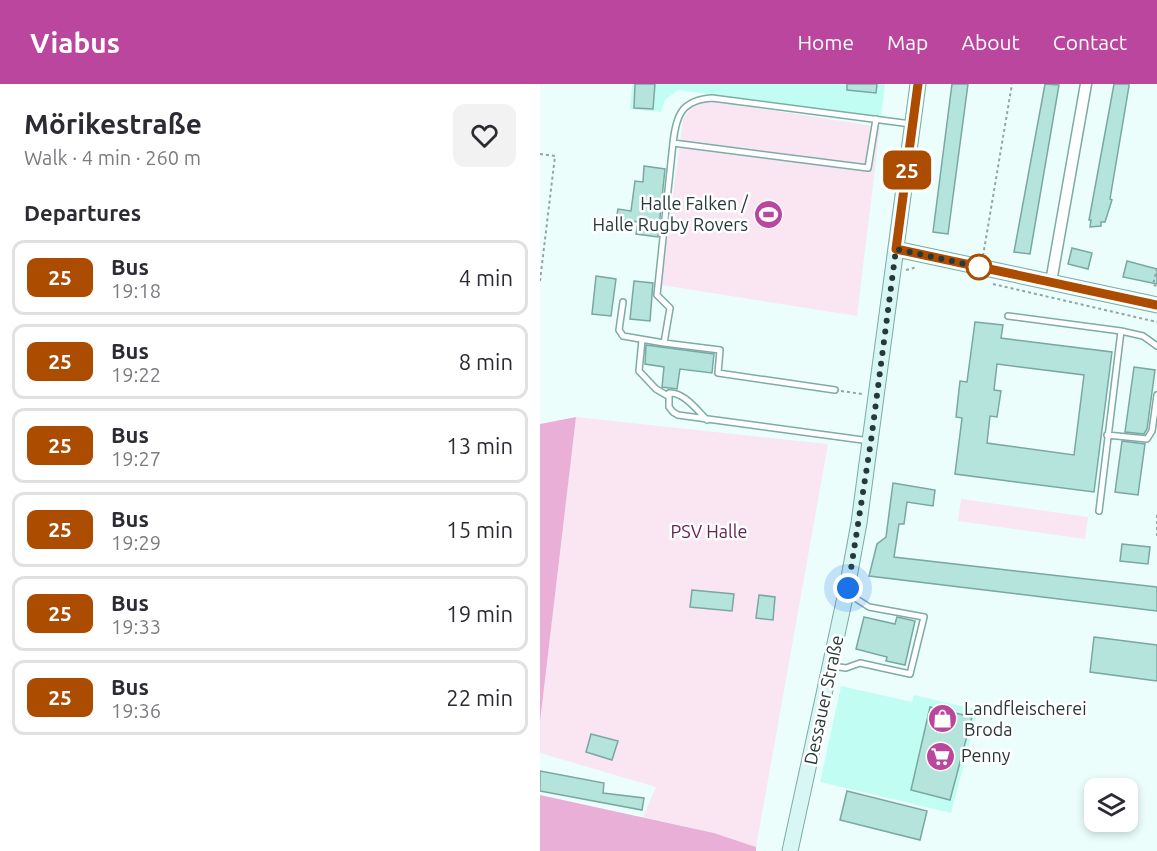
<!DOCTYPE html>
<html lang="en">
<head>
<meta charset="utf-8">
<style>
	:root { --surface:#fff; --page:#f2f2f3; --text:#2b2b33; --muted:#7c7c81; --line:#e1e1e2; --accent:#bb469e }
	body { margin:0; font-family:Ubuntu,sans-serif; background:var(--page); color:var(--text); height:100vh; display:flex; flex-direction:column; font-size:22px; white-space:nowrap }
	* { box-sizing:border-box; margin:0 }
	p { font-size:20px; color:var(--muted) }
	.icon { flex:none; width:33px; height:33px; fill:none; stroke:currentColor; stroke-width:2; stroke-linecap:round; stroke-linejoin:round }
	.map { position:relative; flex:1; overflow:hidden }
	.side { display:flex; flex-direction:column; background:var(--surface); width:540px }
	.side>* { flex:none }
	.badge { padding:0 12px; border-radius:9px; font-size:21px; line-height:39px }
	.buttons { position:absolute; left:544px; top:694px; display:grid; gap:12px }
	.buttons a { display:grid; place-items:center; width:54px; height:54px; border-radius:12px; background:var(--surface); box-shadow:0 3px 9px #0003; font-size:30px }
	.you { position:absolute; width:30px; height:30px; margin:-15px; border:4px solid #fff; border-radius:50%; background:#1a73e8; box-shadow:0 0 0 9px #1a73e833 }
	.map>.badge { position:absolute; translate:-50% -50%; box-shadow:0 0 0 3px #fff }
	h2 { padding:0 24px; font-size:22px; line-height:54px }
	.round { display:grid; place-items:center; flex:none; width:63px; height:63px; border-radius:12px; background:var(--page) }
	.summary { display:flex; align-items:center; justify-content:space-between; height:102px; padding:0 24px }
	h1 { font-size:28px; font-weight:700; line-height:45px }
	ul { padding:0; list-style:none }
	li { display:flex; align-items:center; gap:18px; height:75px; margin:0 12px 9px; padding:0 12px; border:3px solid var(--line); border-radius:12px }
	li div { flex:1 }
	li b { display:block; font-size:22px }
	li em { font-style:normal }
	li .badge { min-width:66px; font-weight:700; text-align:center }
	header { display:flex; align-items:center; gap:36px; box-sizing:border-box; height:84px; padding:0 30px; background:var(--accent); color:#fff }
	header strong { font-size:28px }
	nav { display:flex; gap:33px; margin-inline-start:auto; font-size:21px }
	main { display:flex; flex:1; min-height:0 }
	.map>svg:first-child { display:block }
	.built { fill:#c2fdf4 }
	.green { fill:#fae5f3 }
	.forest { fill:#e9afd7 }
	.building { fill:#b5e4dd; stroke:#7aa7a1; stroke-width:1.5; fill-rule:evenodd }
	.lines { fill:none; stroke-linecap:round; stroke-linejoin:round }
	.lane-casing { stroke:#7daba5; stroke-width:8 }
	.street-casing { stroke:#7daba5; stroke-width:13 }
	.secondary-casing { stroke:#7daba5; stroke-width:17 }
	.path { stroke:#92a5a3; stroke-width:2; stroke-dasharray:3 3; stroke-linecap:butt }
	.lane { stroke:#fff; stroke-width:5 }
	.street { stroke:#fff; stroke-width:10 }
	.secondary { stroke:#d8f7f4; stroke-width:15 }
	.line-casing { stroke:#fff; stroke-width:14 }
	.line { stroke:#ab4c00; stroke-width:9 }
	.walk { stroke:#263937; stroke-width:6; stroke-dasharray:0 10.8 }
	.stop-dot { fill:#fff; stroke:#ab4c00; stroke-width:3 }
	.labels { text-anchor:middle; stroke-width:5; stroke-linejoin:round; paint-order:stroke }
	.poi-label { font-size:18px; fill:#263937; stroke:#fff; text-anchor:start }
	.park-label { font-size:18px; fill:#652254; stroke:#fff }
	.street-label { font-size:18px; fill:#263937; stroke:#fff }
</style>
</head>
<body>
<header>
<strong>Viabus</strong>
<nav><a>Home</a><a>Map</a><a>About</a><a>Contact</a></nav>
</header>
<main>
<section class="side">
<div class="summary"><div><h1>Mörikestraße</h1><p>Walk · 4 min · 260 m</p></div><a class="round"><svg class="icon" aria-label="heart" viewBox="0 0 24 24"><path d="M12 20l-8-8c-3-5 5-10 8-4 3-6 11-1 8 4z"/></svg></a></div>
<h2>Departures</h2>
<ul>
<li><span class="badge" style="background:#ab4c00;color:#fff">25</span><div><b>Bus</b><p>19:18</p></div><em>4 min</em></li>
<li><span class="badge" style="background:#ab4c00;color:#fff">25</span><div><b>Bus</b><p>19:22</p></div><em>8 min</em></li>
<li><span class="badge" style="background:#ab4c00;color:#fff">25</span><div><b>Bus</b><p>19:27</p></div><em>13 min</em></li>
<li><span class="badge" style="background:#ab4c00;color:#fff">25</span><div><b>Bus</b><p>19:29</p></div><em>15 min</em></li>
<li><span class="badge" style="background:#ab4c00;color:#fff">25</span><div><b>Bus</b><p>19:33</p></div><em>19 min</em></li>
<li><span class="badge" style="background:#ab4c00;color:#fff">25</span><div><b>Bus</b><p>19:36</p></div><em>22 min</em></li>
</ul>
</section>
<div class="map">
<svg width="617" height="767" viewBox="0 0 617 767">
	<rect width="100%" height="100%" fill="#ecfefc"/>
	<path class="built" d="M92,0H345L341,33L138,6L125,16L121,28L90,25Z
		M301,602L372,618L374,611L438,626L411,729L280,698Z"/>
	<path class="green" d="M171,17L340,43L317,232L121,201L143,36L151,23Z
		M36,333L288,360L216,763L174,749L103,733L116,703L0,669V638Z
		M421,415L548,433L545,455L418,437Z"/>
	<path class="forest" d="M36,333L0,638V340Z
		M0,711L174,749L216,763V767H0Z"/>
	<path class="building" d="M95,0H115L113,25L94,24Z
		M307,0H337L336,9L307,6Z
		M412,0H428L408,150L393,148Z
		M505,0L519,1L490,170L474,168Z
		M574,0H589V2L570,115L572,116L565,138H561V142L550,143L551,136H549Z
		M104,82L125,85L118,153L96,150L98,138L76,135L78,125L91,127L95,97L103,98Z
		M532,164L552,169L548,185L528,180Z
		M587,177L617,185V200L583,193Z
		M56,192L76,195L71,232L52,230Z
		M94,197L113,199L110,237L90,235Z
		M435,238L463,241L461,254L572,268L554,408L415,390L422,334L416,333L420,297L427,298ZM457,280L544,291L534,371L447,359L450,332L457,333L461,307L454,306Z
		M106,261L174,270L172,289L140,285L137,305L122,303L124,283L105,280Z
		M594,283L615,286L607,345L604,350L585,348Z
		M582,357L605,360L598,411L575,408Z
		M353,399L395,406L393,422L367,418L364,440H359L354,473L617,503V527L329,492L337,460L346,453Z
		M582,460L610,463L608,480L580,477Z
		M152,506L194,510L192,527L150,523Z
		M219,511L235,513L233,536L216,534Z
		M324,533L355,540L357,533L375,537L365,581L346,577L347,573L316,565Z
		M554,553L617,561V597L550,588Z
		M390,623L432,633L410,716L371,706Z
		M51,650L78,657L72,676L46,668Z
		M0,687L64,699L63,709L104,714L102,726L0,707Z
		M307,707L387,727L380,756L300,736Z"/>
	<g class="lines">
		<defs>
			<path id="lane" d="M336,35L328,84L133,59C136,32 141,16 172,14L371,40
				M83,218L79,246L83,252L124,259L130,224L117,211L133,59
				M468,232L581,247L559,427
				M581,247L603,252L617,262
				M102,256L99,287L116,305L128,312
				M124,259L180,266L178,289L295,306
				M167,336C157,326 144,308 129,309V323L133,328L138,331L330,357
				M567,351L607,355L612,347L617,311
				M293,582L306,584L320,579L370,590L384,533L329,523L309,510"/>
			<path id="street" d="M511,198L546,0"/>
			<path id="secondary" d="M356,165L617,221
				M250,767L307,504L319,439L378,0"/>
		</defs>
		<use href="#lane" class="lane-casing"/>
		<use href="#street" class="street-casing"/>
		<use href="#secondary" class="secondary-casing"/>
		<path class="path" d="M0,70L15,72L0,197
			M443,172L472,0
			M617,184L613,201L617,202
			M366,186L377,183
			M453,200L617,238
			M301,307L322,310
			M617,431V452"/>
		<use href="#lane" class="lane"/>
		<use href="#street" class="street"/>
		<use href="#secondary" class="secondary"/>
	</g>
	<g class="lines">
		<defs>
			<path id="line" d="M378,0L356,165L617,221"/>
		</defs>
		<use href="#line" class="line-casing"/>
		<use href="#line" class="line"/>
		<path class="walk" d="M308,504L331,357L356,165L439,183"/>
	</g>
	<defs>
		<symbol id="stadium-disc" viewBox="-11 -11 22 22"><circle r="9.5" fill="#bb469e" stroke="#fff"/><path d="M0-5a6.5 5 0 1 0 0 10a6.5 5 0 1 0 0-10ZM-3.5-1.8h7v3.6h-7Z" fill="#fff"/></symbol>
		<symbol id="shop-disc" viewBox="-11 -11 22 22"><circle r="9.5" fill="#bb469e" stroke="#fff"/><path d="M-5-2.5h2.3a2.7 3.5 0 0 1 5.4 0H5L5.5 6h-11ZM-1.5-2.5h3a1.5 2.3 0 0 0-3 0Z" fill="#fff"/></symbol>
		<symbol id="supermarket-disc" viewBox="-11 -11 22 22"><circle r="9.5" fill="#bb469e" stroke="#fff"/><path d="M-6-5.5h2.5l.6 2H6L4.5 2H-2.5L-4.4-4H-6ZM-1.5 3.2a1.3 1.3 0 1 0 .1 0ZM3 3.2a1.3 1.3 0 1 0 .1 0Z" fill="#fff"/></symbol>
	</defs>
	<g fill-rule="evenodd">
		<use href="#stadium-disc" x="212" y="114" width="33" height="33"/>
		<use href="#shop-disc" x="386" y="618" width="33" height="33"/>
		<use href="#supermarket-disc" x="384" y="656" width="33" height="33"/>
	</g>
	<circle class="stop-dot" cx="439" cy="183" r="12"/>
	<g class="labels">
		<g class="poi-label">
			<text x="208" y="126" text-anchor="end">Halle Falken /<tspan x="208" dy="21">Halle Rugby Rovers</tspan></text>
			<text x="424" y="631">Landfleischerei<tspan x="424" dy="21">Broda</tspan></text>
			<text x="421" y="678">Penny</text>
		</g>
		<g class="park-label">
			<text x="169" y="454">PSV Halle</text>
		</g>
		<g class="street-label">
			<text transform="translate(284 616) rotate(-78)" y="6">Dessauer Straße</text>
		</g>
	</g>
</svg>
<div class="buttons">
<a><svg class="icon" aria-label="layers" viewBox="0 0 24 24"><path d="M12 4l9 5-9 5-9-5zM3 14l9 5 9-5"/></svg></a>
</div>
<div class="you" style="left:308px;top:504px"></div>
<b class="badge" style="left:367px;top:86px;background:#ab4c00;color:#fff">25</b>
</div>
</main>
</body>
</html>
